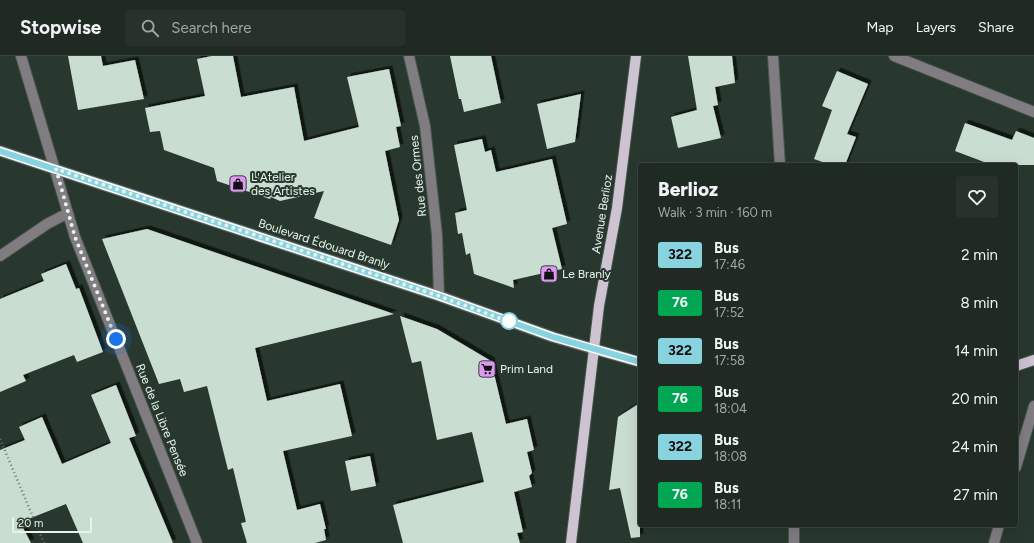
<!DOCTYPE html>
<html lang="en">
<head>
<meta charset="utf-8">
<style>
	:root { --surface:#1e2a22; --page:#26322a; --text:#f1f3f6; --muted:#a1a7a5; --line:#3c4640 }
	body { margin:0; font-family:Figtree,sans-serif; background:var(--page); color:var(--text); height:100vh; display:flex; flex-direction:column; font-size:15px; white-space:nowrap }
	* { box-sizing:border-box; margin:0 }
	p { font-size:13px; color:var(--muted) }
	.icon { flex:none; width:22px; height:22px; fill:none; stroke:currentColor; stroke-width:2; stroke-linecap:round; stroke-linejoin:round }
	.map { position:relative; flex:1; overflow:hidden }
	.details { position:absolute; left:638px; top:107px; width:380px; height:364px; display:flex; flex-direction:column; background:var(--surface); border-radius:4px; box-shadow:0 4px 16px #0002,0 0 0 1px var(--line) }
	.details>* { flex:none }
	.badge { padding:0 8px; border-radius:3px; font-size:14px; line-height:26px }
	.scale { position:absolute; left:12px; bottom:10px; width:80px; box-sizing:border-box; padding-left:4px; border:2px solid #e9f3ed; border-top:0; font-size:11px; line-height:14px; white-space:nowrap; color:#e9f3ed; -webkit-text-stroke:3px #28382e; paint-order:stroke }
	.you { position:absolute; width:20px; height:20px; margin:-10px; border:3px solid #fff; border-radius:50%; background:#1a73e8; box-shadow:0 0 0 6px #1a73e833 }
	.map>.badge { position:absolute; translate:-50% -50%; box-shadow:0 0 0 2px #fff }
	.round { display:grid; place-items:center; flex:none; width:42px; height:42px; border-radius:4px; background:var(--page) }
	.overview { display:flex; align-items:center; justify-content:space-between; height:68px; padding:0 20px }
	h1 { font-size:19px; font-weight:800; line-height:30px }
	ul { padding:0; list-style:none }
	li { display:flex; align-items:center; gap:12px; height:48px; padding:0 20px }
	li div { flex:1 }
	li b { display:block; font-size:15px }
	li em { font-style:normal }
	li .badge { min-width:44px; font-weight:700; text-align:center }
	header { display:flex; align-items:center; gap:24px; box-sizing:border-box; height:56px; padding:0 20px; background:var(--surface); border-bottom:1px solid var(--line) }
	header strong { font-size:19px }
	nav { display:flex; gap:22px; margin-inline-start:auto; font-size:14px }
	.search { width:280px; height:36px; background:var(--page); display:flex; align-items:center; gap:10px; box-sizing:border-box; padding:0 14px; border-radius:4px; color:var(--muted); font-size:15px }
	.map>svg:first-child { display:block }
	.building { fill:#caddd1; filter:url(#shadow) }
	.lines { fill:none; stroke-linecap:round; stroke-linejoin:round }
	.minor-casing { stroke:#47564d; stroke-width:12 }
	.major-casing { stroke:#47564d; stroke-width:12 }
	.path { stroke:#6a786f; stroke-width:2.5; stroke-dasharray:1 3; stroke-linecap:butt }
	.minor { stroke:#817c82; stroke-width:10 }
	.major { stroke:#cec3d1; stroke-width:10 }
	.line-casing { stroke:#fff; stroke-width:9 }
	.line { stroke:#87d3df; stroke-width:6 }
	.walk { stroke:#e9f3ed; stroke-width:4; stroke-dasharray:0 7.2 }
	.stop-dot { fill:#fff; stroke:#87d3df; stroke-width:2 }
	.labels { text-anchor:middle; stroke-width:4; stroke-linejoin:round; paint-order:stroke }
	.street-label { font-size:12px; fill:#e9f3ed; stroke:#28382e }
	.poi-label { font-size:12px; fill:#e9f3ed; stroke:#28382e; text-anchor:start }
</style>
</head>
<body>
<header>
<strong>Stopwise</strong>
<div class="search"><svg class="icon" aria-label="search" viewBox="0 0 24 24"><circle cx="10" cy="10" r="6"/><path d="M15 15l6 6"/></svg>Search here</div>
<nav><a>Map</a><a>Layers</a><a>Share</a></nav>
</header>
<div class="map">
<svg width="1034" height="487" viewBox="0 0 1034 487">
	<defs>
		<filter id="shadow"><feDropShadow dx="3.5" dy="-3.5" stdDeviation="0" flood-color="#0009"/></filter>
	</defs>
	<rect width="100%" height="100%" fill="#28382e"/>
	<path class="building" d="M68,0H101L103,10L135,4L144,43L78,54Z
		M212,0H233L241,41L294,31L304,85L359,71L347,21L389,13L401,70L396,71L400,91L385,95L399,164L391,189L314,162L324,135L280,145L271,141L270,143L217,125L214,112L164,94L160,75L150,76L145,52L205,40L197,3Z
		M450,0H491L501,47L464,56L461,43H459Z
		M688,0H732L735,27L715,31L718,49L713,50L721,82L678,92L671,61L697,54Z
		M837,15L868,28L847,78L856,81L845,109H831L814,103L832,54L822,50Z
		M581,38L575,86L547,93L537,48Z
		M965,67L1012,84L1016,75L1034,82V109H992L955,95Z
		M482,83L485,96L491,94L496,116L552,103L567,168L552,172L562,213L513,224L514,232L474,218L470,197L466,199L462,177L458,178L455,157L467,154L454,89Z
		M147,173L394,258L255,292L267,345L340,328L352,380L283,395L297,454L320,448L326,473H324L326,484L315,487H247L241,467L246,466L233,412L228,414L207,330L184,336L180,323L159,328L102,183Z
		M66,208L76,233L79,232L103,296L77,306L74,299L23,319L26,325L0,336V243L44,225L41,218Z
		M400,260L437,273L491,305L506,368L527,363L534,394L527,396L532,417L529,420L532,431L514,436L523,476L517,477L520,487H403L393,449L484,426L472,376L437,384L421,305L412,307Z
		M116,329L136,380L129,382L173,487H83L66,448L26,464L28,468L22,470L31,487H0V394L25,384L19,371L42,361L62,408L111,387L91,339Z
		M640,347V481L631,482L620,432L609,434L618,361Z
		M370,400L376,430L351,435L345,405Z"/>
	<g class="lines">
		<defs>
			<path id="minor" d="M21,0L75,181L197,487
				M409,0L425,70L437,179L439,240
				M773,0L780,109
				M894,0L1034,56
				M0,95L439,240L553,281L594,293
				M0,200L47,168L68,157
				M1016,411L1034,350
				M794,487V469
				M994,487L999,469"/>
			<path id="major" d="M594,293L640,306
				M1016,310L1034,304
				M571,487L599,250L617,152L636,0"/>
		</defs>
		<use href="#minor" class="minor-casing"/>
		<use href="#major" class="major-casing"/>
		<path class="path" d="M0,383L44,487"/>
		<use href="#minor" class="minor"/>
		<use href="#major" class="major"/>
	</g>
	<g class="lines">
		<defs>
			<path id="line" d="M0,95L439,240L553,281L640,306"/>
		</defs>
		<use href="#line" class="line-casing"/>
		<use href="#line" class="line"/>
		<path class="walk" d="M116,283L75,181L56,113L439,240L510,266L509,265"/>
	</g>
	<defs>
		<symbol id="shop-square" viewBox="-11 -11 22 22"><rect x="-9" y="-9" width="18" height="18" rx="4" fill="#de98f2" stroke="#28382e"/><path d="M-5-2.5h2.3a2.7 3.5 0 0 1 5.4 0H5L5.5 6h-11ZM-1.5-2.5h3a1.5 2.3 0 0 0-3 0Z" fill="#111"/></symbol>
		<symbol id="supermarket-square" viewBox="-11 -11 22 22"><rect x="-9" y="-9" width="18" height="18" rx="4" fill="#de98f2" stroke="#28382e"/><path d="M-6-5.5h2.5l.6 2H6L4.5 2H-2.5L-4.4-4H-6ZM-1.5 3.2a1.3 1.3 0 1 0 .1 0ZM3 3.2a1.3 1.3 0 1 0 .1 0Z" fill="#111"/></symbol>
	</defs>
	<g fill-rule="evenodd">
		<use href="#shop-square" x="228" y="118" width="20" height="20"/>
		<use href="#shop-square" x="539" y="208" width="20" height="20"/>
		<use href="#supermarket-square" x="477" y="303" width="20" height="20"/>
	</g>
	<circle class="stop-dot" cx="509" cy="265" r="8"/>
	<g class="labels">
		<g class="street-label">
			<text transform="translate(418 120) rotate(-96)" y="4">Rue des Ormes</text>
			<text transform="translate(602 158) rotate(-81)" y="4">Avenue Berlioz</text>
			<text transform="translate(324 188) rotate(18)" y="4">Boulevard Édouard Branly</text>
			<text transform="translate(162 364) rotate(68)" y="4">Rue de la Libre Pensée</text>
		</g>
		<g class="poi-label">
			<text x="251" y="125">L'Atelier<tspan x="251" dy="14">des Artistes</tspan></text>
			<text x="562" y="222">Le Branly</text>
			<text x="500" y="317">Prim Land</text>
		</g>
	</g>
</svg>
<div class="scale">20 m</div>
<div class="you" style="left:116px;top:283px"></div>
<section class="details">
<div class="overview"><div><h1>Berlioz</h1><p>Walk · 3 min · 160 m</p></div><a class="round"><svg class="icon" aria-label="heart" viewBox="0 0 24 24"><path d="M12 20l-8-8c-3-5 5-10 8-4 3-6 11-1 8 4z"/></svg></a></div>
<ul>
<li><span class="badge" style="background:#87d3df;color:#111">322</span><div><b>Bus</b><p>17:46</p></div><em>2 min</em></li>
<li><span class="badge" style="background:#00a651;color:#fff">76</span><div><b>Bus</b><p>17:52</p></div><em>8 min</em></li>
<li><span class="badge" style="background:#87d3df;color:#111">322</span><div><b>Bus</b><p>17:58</p></div><em>14 min</em></li>
<li><span class="badge" style="background:#00a651;color:#fff">76</span><div><b>Bus</b><p>18:04</p></div><em>20 min</em></li>
<li><span class="badge" style="background:#87d3df;color:#111">322</span><div><b>Bus</b><p>18:08</p></div><em>24 min</em></li>
<li><span class="badge" style="background:#00a651;color:#fff">76</span><div><b>Bus</b><p>18:11</p></div><em>27 min</em></li>
</ul>
</section>
</div>
</body>
</html>
